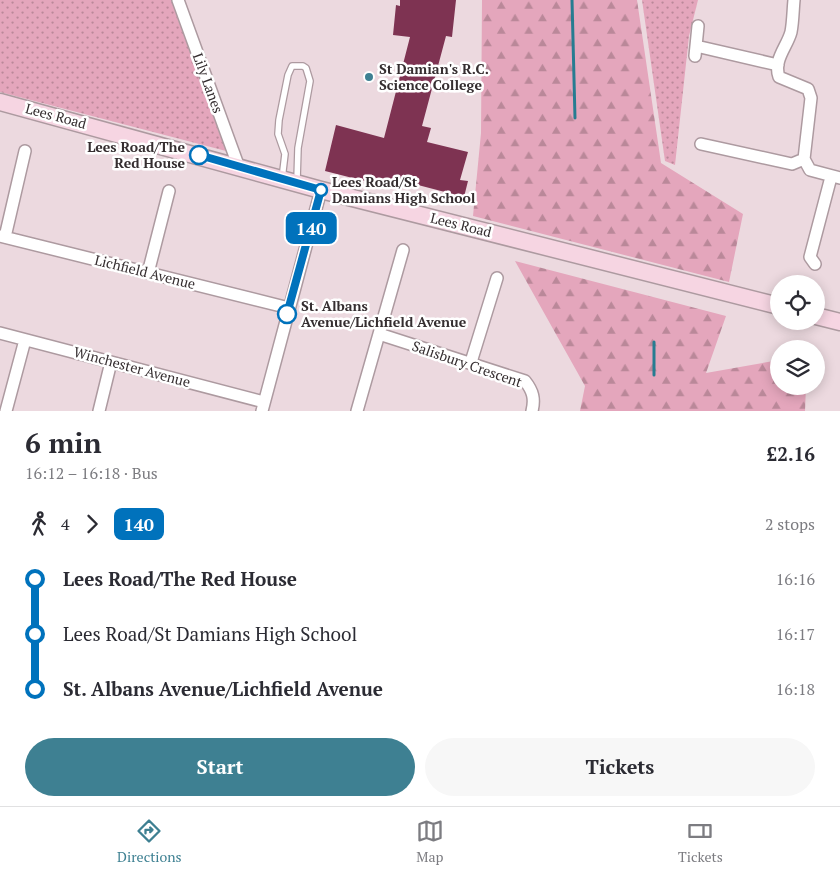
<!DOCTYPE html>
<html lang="en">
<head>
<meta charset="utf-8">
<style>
	:root { --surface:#fff; --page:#f7f7f7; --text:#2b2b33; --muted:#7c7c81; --line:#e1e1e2; --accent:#3e8092 }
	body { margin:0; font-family:"PT Serif",serif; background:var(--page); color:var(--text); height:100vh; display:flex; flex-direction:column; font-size:19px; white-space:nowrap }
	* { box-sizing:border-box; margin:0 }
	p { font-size:16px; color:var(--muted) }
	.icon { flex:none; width:28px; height:28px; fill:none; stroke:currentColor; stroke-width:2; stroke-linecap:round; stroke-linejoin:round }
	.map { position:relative; height:411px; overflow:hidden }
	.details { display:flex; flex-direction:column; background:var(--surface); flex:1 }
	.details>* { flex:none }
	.badge { padding:0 10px; border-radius:8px; font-size:18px; line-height:32px }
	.tools { position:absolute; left:770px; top:275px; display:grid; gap:10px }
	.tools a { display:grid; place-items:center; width:55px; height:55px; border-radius:50%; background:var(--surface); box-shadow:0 2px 12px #0003; font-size:25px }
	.map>.badge { position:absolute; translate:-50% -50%; box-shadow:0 0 0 2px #fff }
	.legs { display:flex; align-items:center; gap:8px; height:55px; padding:0 25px; font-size:16px }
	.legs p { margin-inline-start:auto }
	.headline { display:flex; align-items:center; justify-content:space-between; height:85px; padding:0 25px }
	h1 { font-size:28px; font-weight:700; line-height:38px }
	.action { display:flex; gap:10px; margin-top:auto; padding:10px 25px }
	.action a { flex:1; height:58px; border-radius:30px; background:var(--accent); color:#fff; font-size:20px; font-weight:700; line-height:58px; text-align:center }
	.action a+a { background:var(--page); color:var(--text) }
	ul { padding:0 25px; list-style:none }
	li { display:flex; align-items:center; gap:18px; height:55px; font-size:19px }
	li i { display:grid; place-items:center; width:8px; height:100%; margin:0 6px; background:currentColor }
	li i::after { content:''; width:12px; height:12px; margin:-6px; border:4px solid; border-radius:50%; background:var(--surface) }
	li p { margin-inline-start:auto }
	li:first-child i { background:linear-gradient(#0000 50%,currentColor 0) }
	li:last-child i { background:linear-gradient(currentColor 50%,#0000 0) }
	.tab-bar { display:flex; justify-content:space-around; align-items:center; height:70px; border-top:1px solid var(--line); background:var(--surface); font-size:14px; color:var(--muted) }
	.tab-bar a { display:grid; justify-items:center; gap:2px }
	.tab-bar .active { color:var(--accent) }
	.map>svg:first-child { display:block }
	.green { fill:url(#green-dots) }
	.forest { fill:url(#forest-firs) }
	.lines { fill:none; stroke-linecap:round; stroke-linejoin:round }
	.stream { stroke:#267c91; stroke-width:3 }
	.building { fill:#7e3352 }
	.service-casing { stroke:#ad9aa0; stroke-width:8 }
	.minor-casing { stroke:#ad9aa0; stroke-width:14 }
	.secondary-casing { stroke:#ad9aa0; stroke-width:19 }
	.service { stroke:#fff; stroke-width:5.5 }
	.minor { stroke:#fff; stroke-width:11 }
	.secondary { stroke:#f6d5e2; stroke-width:16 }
	.line-1-casing { stroke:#fff; stroke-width:11 }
	.line-1 { stroke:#0072bc; stroke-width:8 }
	.poi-dot { fill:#3e8092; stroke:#fff; stroke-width:2 }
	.stop-1-dot { fill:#fff; stroke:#0072bc; stroke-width:2.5 }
	.labels { text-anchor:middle; stroke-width:5; stroke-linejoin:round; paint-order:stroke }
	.poi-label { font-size:14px; font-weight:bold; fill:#352e30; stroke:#fff; text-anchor:start }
	.street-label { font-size:14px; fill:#352e30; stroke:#fff }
	.stop-label { font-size:14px; font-weight:bold; fill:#352e30; stroke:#fff; text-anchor:start }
</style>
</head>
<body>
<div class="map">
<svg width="840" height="411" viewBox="0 0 840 411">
	<defs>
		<pattern id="green-dots" width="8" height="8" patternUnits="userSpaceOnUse" patternTransform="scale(1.25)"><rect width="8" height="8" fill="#e4a6bc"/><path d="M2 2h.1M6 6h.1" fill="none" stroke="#ba8899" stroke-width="1.8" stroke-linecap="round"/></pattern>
		<pattern id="forest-firs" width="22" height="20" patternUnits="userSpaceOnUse" patternTransform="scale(1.25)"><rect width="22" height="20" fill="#e4a6bc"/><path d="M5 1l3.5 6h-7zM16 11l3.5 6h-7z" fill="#ba8899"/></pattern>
	</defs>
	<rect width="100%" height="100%" fill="#ecd9df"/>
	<path class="green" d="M0,0H171L226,151L0,92Z
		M642,0H698L689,36L675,165L665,161Z"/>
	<path class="forest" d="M482,0H637L661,163L743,214L729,282L473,216L481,133Z
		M515,261L726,316L706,373L779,360V386H806L805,411H580L585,386Z"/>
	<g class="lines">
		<path class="stream" d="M572,0L575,118
			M654,342V375"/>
	</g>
	<path class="building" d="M400,0H456L452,37L446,36L422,126L431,128L427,142L468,152L460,180L468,181L464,197L395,179L392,188L325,171L336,125L384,138L410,37L393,35L396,5L400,6Z"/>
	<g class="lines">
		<defs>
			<path id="service" d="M282,179L285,154L278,134L279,120L288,75L292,66H303L306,68L310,81L298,148L297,180"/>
			<path id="minor" d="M178,0L238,165
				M794,0C793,10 793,22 791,32C787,47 773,60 779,77L808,89L811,98L804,159L810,170L840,178
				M696,46L778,65
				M695,56L698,26
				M701,144L792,164L804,159
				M0,236L289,308
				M5,237L25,151
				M815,264L810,257L831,177
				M148,273L169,191
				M0,333L264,402
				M379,334L525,381C533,391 535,399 532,411
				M471,362L497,278
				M6,411L25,340
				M99,411L111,362
				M262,411L321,190
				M357,411L403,250"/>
			<path id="secondary" d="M0,102L321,190L779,306
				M816,316L840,322"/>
		</defs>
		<use href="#service" class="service-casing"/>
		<use href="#minor" class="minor-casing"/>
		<use href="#secondary" class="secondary-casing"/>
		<use href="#service" class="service"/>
		<use href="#minor" class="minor"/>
		<use href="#secondary" class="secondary"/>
	</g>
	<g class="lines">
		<defs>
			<path id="line-1" d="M199,155L321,190L287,314"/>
		</defs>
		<use href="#line-1" class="line-1-casing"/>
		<use href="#line-1" class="line-1"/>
	</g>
	<circle class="poi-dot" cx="369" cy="77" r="5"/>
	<g class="stop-1-dot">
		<circle cx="199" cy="155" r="9"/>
		<circle cx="321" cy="190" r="6"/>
		<circle cx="287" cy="314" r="9"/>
	</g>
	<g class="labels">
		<g class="poi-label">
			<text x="379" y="74">St Damian's R.C.<tspan x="379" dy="16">Science College</tspan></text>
		</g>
		<g class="street-label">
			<text transform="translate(208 83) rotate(70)" y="5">Lily Lanes</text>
			<text transform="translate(56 116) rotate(15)" y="5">Lees Road</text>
			<text transform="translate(461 225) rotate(14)" y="5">Lees Road</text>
			<text transform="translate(145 272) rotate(14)" y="5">Lichfield Avenue</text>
			<text transform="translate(467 364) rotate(19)" y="5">Salisbury Crescent</text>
			<text transform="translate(132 367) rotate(15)" y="5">Winchester Avenue</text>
		</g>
		<g class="stop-label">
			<text x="185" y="152" text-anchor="end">Lees Road/The<tspan x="185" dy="16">Red House</tspan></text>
			<text x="332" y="187">Lees Road/St<tspan x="332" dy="16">Damians High School</tspan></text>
			<text x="301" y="311">St. Albans<tspan x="301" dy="16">Avenue/Lichfield Avenue</tspan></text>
		</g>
	</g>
</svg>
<div class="tools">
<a><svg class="icon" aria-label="locate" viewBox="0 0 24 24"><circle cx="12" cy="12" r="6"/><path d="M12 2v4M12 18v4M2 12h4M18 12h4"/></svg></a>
<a><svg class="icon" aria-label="layers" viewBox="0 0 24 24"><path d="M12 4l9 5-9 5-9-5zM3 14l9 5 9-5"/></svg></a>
</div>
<b class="badge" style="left:311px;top:228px;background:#0072bc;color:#fff">140</b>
</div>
<section class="details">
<div class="headline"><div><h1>6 min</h1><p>16:12 – 16:18 · Bus</p></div><b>£2.16</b></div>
<div class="legs"><svg class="icon" aria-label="walk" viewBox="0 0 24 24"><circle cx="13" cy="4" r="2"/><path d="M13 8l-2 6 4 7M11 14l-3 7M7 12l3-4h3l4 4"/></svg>4<svg class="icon" aria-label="forward" viewBox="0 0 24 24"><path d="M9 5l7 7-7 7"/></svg><b class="badge" style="background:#0072bc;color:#fff">140</b><p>2 stops</p></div>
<ul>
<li><i style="color:#0072bc"></i><b>Lees Road/The Red House</b><p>16:16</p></li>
<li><i style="color:#0072bc"></i><span>Lees Road/St Damians High School</span><p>16:17</p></li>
<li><i style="color:#0072bc"></i><b>St. Albans Avenue/Lichfield Avenue</b><p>16:18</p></li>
</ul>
<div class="action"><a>Start</a><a>Tickets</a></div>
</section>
<nav class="tab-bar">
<a class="active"><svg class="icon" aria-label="directions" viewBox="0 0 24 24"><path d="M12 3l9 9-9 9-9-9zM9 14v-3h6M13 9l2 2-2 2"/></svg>Directions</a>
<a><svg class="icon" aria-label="map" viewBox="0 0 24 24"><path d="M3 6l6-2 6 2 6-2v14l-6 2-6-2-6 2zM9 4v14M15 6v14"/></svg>Map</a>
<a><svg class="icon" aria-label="tickets" viewBox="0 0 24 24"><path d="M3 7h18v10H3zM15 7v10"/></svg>Tickets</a>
</nav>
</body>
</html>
